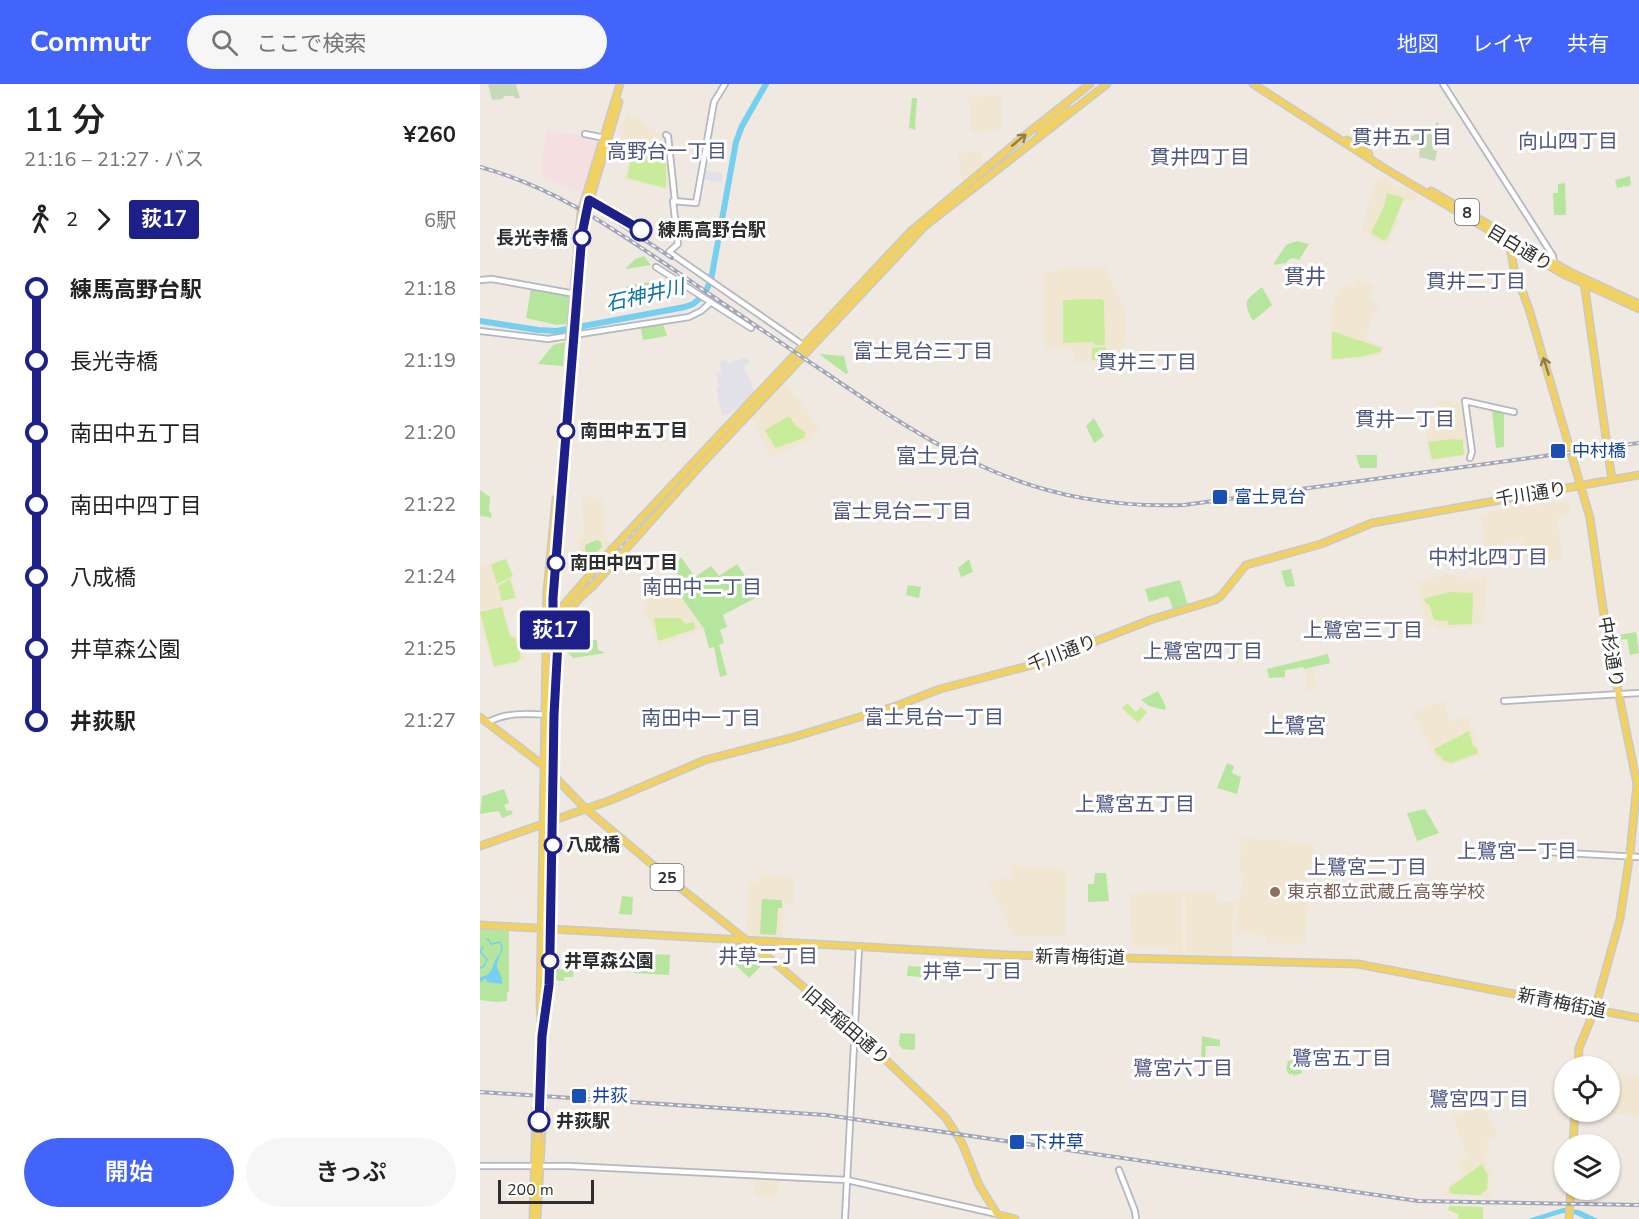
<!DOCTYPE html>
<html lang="ja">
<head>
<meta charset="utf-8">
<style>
	:root { --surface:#fff; --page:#f6f6f6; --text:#222; --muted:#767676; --accent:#4264fb }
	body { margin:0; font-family:"Nunito Sans","Noto Sans JP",sans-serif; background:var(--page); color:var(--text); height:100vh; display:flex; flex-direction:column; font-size:22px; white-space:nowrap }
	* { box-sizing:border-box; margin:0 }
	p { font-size:20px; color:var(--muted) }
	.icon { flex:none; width:33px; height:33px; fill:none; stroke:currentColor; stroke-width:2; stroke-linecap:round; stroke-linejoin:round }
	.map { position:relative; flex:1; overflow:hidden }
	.panel { display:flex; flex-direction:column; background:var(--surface); width:480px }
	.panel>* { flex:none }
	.badge { padding:0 12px; border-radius:4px; font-size:21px; line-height:39px }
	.controls { position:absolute; left:1074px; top:972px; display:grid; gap:12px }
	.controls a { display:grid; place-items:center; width:66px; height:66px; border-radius:50%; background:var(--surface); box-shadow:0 2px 4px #0004; font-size:30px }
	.scale { position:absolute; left:18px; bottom:15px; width:96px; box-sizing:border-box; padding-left:6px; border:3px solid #2e2e2e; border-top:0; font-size:16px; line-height:21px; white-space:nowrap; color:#2e2e2e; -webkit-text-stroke:4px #fff; paint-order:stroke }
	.map>.badge { position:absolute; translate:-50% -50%; box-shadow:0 0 0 3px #fff }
	.legs { display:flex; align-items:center; gap:9px; height:66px; padding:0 24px; font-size:20px }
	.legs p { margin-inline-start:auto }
	.summary { display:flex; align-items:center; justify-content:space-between; height:102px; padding:0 24px }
	h1 { font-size:33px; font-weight:600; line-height:45px }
	.action { display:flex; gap:12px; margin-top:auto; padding:12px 24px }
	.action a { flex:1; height:69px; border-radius:36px; background:var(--accent); color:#fff; font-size:24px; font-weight:600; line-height:69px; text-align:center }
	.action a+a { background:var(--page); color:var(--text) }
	ul { padding:0 24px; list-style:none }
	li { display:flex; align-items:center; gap:21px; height:72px; font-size:22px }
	li i { display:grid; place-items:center; width:9px; height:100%; margin:0 8px; background:currentColor }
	li i::after { content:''; width:15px; height:15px; margin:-8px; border:4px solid; border-radius:50%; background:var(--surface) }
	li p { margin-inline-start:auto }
	li:first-child i { background:linear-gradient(#0000 50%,currentColor 0) }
	li:last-child i { background:linear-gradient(currentColor 50%,#0000 0) }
	header { display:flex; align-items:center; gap:36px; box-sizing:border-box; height:84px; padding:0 30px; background:var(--accent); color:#fff }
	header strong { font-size:28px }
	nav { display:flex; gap:33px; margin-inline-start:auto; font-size:21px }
	.search { width:420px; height:54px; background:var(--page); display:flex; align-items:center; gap:15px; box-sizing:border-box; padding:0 21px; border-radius:33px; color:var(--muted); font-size:22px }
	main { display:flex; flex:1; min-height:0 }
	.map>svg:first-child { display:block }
	.industrial { fill:#e3e1e8 }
	.education { fill:#f0e6d1 }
	.medical { fill:#f5dfe0 }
	.green { fill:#b6e59e }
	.cemetery { fill:#c8d9b8 }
	.pitch { fill:#c9ec9a }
	.water { fill:#75cff0 }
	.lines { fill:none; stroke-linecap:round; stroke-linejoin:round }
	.stream { stroke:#75cff0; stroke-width:1.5 }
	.river { stroke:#75cff0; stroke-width:6 }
	.major-tunnel { stroke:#c8c4bd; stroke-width:6; stroke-dasharray:6 3; stroke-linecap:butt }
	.minor-casing { stroke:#b4b7c1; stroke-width:8 }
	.major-casing { stroke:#c9c9c9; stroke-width:9 }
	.minor { stroke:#fff; stroke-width:4.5 }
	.major { stroke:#f2d163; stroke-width:6 }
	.rail-casing { stroke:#a3a6b8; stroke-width:4 }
	.rail { stroke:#fff; stroke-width:1.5; stroke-dasharray:4.5; stroke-linecap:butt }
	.major-bridge-casing { stroke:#c9c9c9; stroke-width:9; stroke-linecap:butt }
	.major-bridge { stroke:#f2d163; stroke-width:6 }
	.oneway { stroke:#908048 }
	.line-1-casing { stroke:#fff; stroke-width:14 }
	.line-1 { stroke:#1d2088; stroke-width:9 }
	.stop-1-dot { fill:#fff; stroke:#1d2088; stroke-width:3 }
	.transit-dot { fill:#1a4fb4; stroke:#fff; stroke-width:2 }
	.education-dot { fill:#8d6e63; stroke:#fff; stroke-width:2 }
	.labels { text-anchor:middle; stroke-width:6; stroke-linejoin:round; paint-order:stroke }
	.shield { fill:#fff; stroke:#6d6d6d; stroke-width:1.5 }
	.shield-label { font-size:16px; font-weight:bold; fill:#2e2e2e }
	.stop-label { font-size:18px; font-weight:bold; fill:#2e2e2e; stroke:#fff; text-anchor:start }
	.street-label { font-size:18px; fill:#2e2e2e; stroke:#fff }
	.transit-label { font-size:18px; fill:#164399; stroke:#fff; text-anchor:start }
	.education-label { font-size:18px; fill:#785e54; stroke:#fff; text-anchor:start }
	.neighbourhood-label { font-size:20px; fill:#4d5680; stroke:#fff }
	.water-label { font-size:20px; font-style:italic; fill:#0d6fa3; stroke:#fff }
	.quarter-label { font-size:21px; fill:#4d5680; stroke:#fff }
</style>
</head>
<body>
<header>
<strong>Commutr</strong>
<div class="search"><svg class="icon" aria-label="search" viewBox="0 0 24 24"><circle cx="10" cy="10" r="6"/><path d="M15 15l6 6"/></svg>ここで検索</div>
<nav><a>地図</a><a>レイヤ</a><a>共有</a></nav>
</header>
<main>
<section class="panel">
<div class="summary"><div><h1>11 分</h1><p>21:16 – 21:27 · バス</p></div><b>¥260</b></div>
<div class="legs"><svg class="icon" aria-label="walk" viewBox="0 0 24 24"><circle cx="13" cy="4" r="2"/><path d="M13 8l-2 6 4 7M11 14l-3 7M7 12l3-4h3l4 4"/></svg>2<svg class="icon" aria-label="forward" viewBox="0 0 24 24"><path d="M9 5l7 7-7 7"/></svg><b class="badge" style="background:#1d2088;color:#fff">荻17</b><p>6駅</p></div>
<ul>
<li><i style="color:#1d2088"></i><b>練馬高野台駅</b><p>21:18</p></li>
<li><i style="color:#1d2088"></i><span>長光寺橋</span><p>21:19</p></li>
<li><i style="color:#1d2088"></i><span>南田中五丁目</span><p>21:20</p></li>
<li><i style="color:#1d2088"></i><span>南田中四丁目</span><p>21:22</p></li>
<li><i style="color:#1d2088"></i><span>八成橋</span><p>21:24</p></li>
<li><i style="color:#1d2088"></i><span>井草森公園</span><p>21:25</p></li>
<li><i style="color:#1d2088"></i><b>井荻駅</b><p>21:27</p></li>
</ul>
<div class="action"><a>開始</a><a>きっぷ</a></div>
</section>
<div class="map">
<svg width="1159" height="1135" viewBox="0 0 1159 1135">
	<rect width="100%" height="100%" fill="#efe9e1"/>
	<path class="industrial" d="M224,86L243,90L242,99L222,95Z
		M266,273L270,279L264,282L275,310L264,322L242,332L236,304L239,302L236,289L241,288L240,277L247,276L248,280Z"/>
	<path class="education" d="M521,12L523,45L491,48L490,18L488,17L487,13Z
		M148,29L186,54L190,106L144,95L151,68L149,66L150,56L141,53L144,45L140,43Z
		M501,66V77L512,76L487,96H481L478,70Z
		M896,92L914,98L913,101L923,104L924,101L938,109L936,115L923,118L917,134L919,137L907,162L882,147Z
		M589,183H625L646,230L644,269L628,271L626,276L594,279L593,264L565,266L563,189Z
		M876,195L893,200L889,217L901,221L892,232L885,255L906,263L900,272L850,276L852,228L855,213L861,201H874Z
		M303,298L340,343L332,355L290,373L271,331Z
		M957,314L981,320L988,367L986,371L949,377L944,336L958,333Z
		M102,412L121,415L123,418L124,449L131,460L111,482L108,483L96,456L104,453Z
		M1042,416L1044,423L1088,417L1091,430L1077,433L1083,475L1048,480L1042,454L1006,464L1000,432L1010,430L1009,427L1033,423L1032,418Z
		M26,474L33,493L31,495L36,514L22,517L30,551L38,552L47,576L13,585L0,538V483Z
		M967,490L990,495L1007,492L1004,540L958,546L957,541L947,543L936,499Z
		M187,492L224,545L178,561L169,535L163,527L170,513Z
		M833,584L837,605L828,607L824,585Z
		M963,616L971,638L988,632L1000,671L961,683L932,630Z
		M763,754L833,759V770L828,796L826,859H787L786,851L756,850V836L764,792L760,790L761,755Z
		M531,780H538L539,782L587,786L586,852H533L509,799L532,792Z
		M279,790L315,793L313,821H304L302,855L269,854L266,851L269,798H278Z
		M690,807L702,808L703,870L689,871V863L652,862L649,810Z
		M705,808H736L737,818H756V826L752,834L753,872L706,870Z
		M1131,990L1159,992V1032L1119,1028H1130Z
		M1004,1024L1018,1051L1005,1057L1009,1068L1004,1071L1008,1081L1005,1082L1006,1085L1010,1083L1013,1091L1008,1093V1101L1010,1110L1015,1114L962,1111L968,1103L984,1092L976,1080L987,1071L972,1032Z
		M275,1096H298L297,1114L275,1112Z
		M28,1104H45V1118L27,1117Z"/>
	<path class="medical" d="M67,47L100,52L118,57L102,110L61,92L64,81L61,80Z"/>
	<path class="green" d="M432,14H437L435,41L436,46L429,44Z
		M1150,92L1151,101L1145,103L1144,100L1143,103L1137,104L1135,96Z
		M1085,99L1086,131H1074L1073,109H1078V100Z
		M817,157L829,160L819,176L813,174L808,176L806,179L793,181L806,161Z
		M164,172L171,181L145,185L155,175Z
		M170,198L173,214L149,218L146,202Z
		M782,203L792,221L773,237C762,216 765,217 782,203Z
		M51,205L87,211L89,214L87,240L77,241L46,234Z
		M183,240L187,252L163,256L161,244Z
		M85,258L83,282L58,280L73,261Z
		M339,270L364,272L368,289L366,290Z
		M1012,326L1024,330V363L1016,364Z
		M614,334L624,352L614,359L606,342Z
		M876,371H897V384H880Z
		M0,406L10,413L9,427L12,431L10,435L9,433L0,432Z
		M117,456L121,458L122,463L112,473H109L105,466V461Z
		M201,473L215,493L231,482L239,492L257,480L279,512L243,531L247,543L240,546L244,559L239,561L247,591L240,593L234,563L229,564L224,545L193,501L199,492L193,485Z
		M489,475L493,488L481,493L478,484Z
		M811,485L815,502L806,503L801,487Z
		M700,496L708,521L693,525L688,512L669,518L665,505Z
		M428,501L441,503L439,514L426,511Z
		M1156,548L1159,569L1150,571L1147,555L1139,556L1138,551Z
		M95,555L117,556L118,566L125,569L93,574L86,567L83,558Z
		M848,570L850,579L824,585L823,583L805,586V593L789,594L787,585Z
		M678,607L686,623L685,626L669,622L661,616Z
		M747,679L754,682L752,689L761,693L757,710L737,704Z
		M24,705L29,719L24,721L27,727L31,726L33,730L22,734L19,727L0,730L2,712Z
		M945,725L959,749L937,757L927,729Z
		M69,754H70L71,801H63L66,755Z
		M615,789H626L629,817L608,818V800H614Z
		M142,812L153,813L152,831L139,830Z
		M282,815L302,816V824H298L296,851L280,850Z
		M0,845L29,847V907L27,909V917L17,918L0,916Z
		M250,859L265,861L257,871L266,879L277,868L287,876L269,894L244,869Z
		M155,869L190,871L189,891L154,889Z
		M428,882L444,883L443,893L427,892Z
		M72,885L94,886L93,893H84V897L72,896Z
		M420,949L435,950V966L423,965L419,961Z
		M722,952L740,956V962H726L725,977L721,978Z
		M820,975L822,989L813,992V990H809L806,985L808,977Z"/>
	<path class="cemetery" d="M8,0H36L40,14H34V12H24L23,15L12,16Z
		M956,38L959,39L953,63V66L957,67L955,77L939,73L940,62L922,54L924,50L934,52L938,42L954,45Z"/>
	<path class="pitch" d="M152,69L186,76V104L147,94Z
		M907,109L924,114L907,155L903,156L891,149L904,122Z
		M622,215L624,217L625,261H615L612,258L583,259V216Z
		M852,247L902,264L900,268L880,273L852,275Z
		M626,263L625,275L612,276V264Z
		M307,333H310L315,341L326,349L324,354L295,364L285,346Z
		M973,355L983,356L984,371L952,375L948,358Z
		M26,475L33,492L17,500L11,480Z
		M30,495L36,514L22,517L18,502Z
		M969,508L993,509L992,540L968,541V537L954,536L949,520H947L943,515Z
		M22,523L30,552L35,554L41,573L37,578L14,582L0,528Z
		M174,534H200L206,540L214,538L215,545L178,557Z
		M647,619L656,628L661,623L667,628L658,639L652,634L654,631L651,633L642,624Z
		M989,647L993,662L997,664L998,669L971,679L963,676L960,671L958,672L954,665Z
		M1002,1080L1008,1092L1007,1105L1000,1111L972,1110L969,1106L970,1103Z
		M969,1122L1003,1123V1135H978V1130L968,1126Z"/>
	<path class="water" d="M21,869C20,873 16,878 17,883C19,889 23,893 22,900L7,898L6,895L2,896L3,898L0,897V893C17,891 10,876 21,869Z
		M1083,1124L1099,1126L1118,1135H1105L1094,1130L1083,1129L1063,1135H1048Z"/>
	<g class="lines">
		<path class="stream" d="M7,855L9,856L11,860L20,858L22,862L21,869
			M0,884L4,882L7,875L0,868L3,863"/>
		<path class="river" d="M0,237L58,246L77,247L205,223L213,220L224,211L231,196L256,58L262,42L286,0"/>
		<path class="major-tunnel" d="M64,841L70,562L73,546L86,523L249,345
			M64,914L67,840"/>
		<defs>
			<path id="minor" d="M245,0L234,18L216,119L193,117L198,160L189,168L323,261
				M963,0L1073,172L1074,182
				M105,50L125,54
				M186,51L188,52L195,117
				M107,116L146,138
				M176,183L271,244
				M0,196L12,195L95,210
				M0,247L68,255L209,233L221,227L231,218
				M990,374L992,368L985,317L1034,328
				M1024,617L1159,609
				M7,639C26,627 53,630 74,631
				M1068,768L1159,773
				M0,1082H89L367,1096L517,1130
				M639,1086L655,1127L656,1135
				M365,1135L379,863"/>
			<path id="major" d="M773,0L904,84L1081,189L1159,225
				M560,48L589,26
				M867,56L889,70
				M951,107L1088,187L1159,220
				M1029,157L1034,185L1049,225L1110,434L1127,552L1157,700L1150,769L1140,835L1115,925L1099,964L1098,982
				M1104,198L1132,396
				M97,209L104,136L139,18
				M90,250L101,128L140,0
				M103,511L113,502L219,383L445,142L627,0
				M66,545L67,507L76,415
				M76,548L85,531L105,508
				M0,633L64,682L106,725L198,802L300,883L384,955L454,1022L466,1034L482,1059L499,1101L517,1130L535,1135
				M0,762L131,716L225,676L314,653L416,622L460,605L560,579L670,536L735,516L741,512L766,481L841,460L892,439L1159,391
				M0,841L528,871L878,880L1159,934
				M64,939L70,887L74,631L78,566L73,533V514L93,256
				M62,952L60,921L66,569L70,537L134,463L430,148L544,52L610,0
				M1093,1060L1095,1028
				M53,1135L56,1025
				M57,1135L63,1025
				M1089,1135L1091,1106"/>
		</defs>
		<use href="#minor" class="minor-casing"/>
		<use href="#major" class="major-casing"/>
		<use href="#minor" class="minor"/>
		<use href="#major" class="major"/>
		<defs>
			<path id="rail" d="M0,83C72,103 123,138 184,179C238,216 292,253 346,289C464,370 555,426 704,421L1159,359
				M134,136L192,174
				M0,1008L346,1031L938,1117L1159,1121"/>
		</defs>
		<use href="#rail" class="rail-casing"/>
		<use href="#rail" class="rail"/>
		<defs>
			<path id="major-bridge" d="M89,257L90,250
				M58,1058L62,952"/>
		</defs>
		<use href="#major-bridge" class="major-bridge-casing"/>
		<use href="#major-bridge" class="major-bridge"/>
	</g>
	<defs><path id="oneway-shaft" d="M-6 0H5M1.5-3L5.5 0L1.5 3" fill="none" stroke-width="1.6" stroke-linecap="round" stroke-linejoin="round" transform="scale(1.5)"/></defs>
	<g class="oneway">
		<use href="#oneway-shaft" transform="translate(539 56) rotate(-40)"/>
		<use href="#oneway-shaft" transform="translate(1066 282) rotate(-107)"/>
	</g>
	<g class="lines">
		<defs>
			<path id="line-1" d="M59,1037L62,952L69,901L70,867L74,631L78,558L73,533V514L102,150L109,116L161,146"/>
		</defs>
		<use href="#line-1" class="line-1-casing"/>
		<use href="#line-1" class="line-1"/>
	</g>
	<g class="stop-1-dot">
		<circle cx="161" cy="146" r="10"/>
		<circle cx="102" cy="154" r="8"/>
		<circle cx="86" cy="347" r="8"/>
		<circle cx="76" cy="479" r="8"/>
		<circle cx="73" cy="761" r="8"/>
		<circle cx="70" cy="877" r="8"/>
		<circle cx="59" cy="1037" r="10"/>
	</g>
	<g class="transit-dot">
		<rect x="1070" y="359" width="16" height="16" rx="3"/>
		<rect x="732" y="405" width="16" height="16" rx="3"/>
		<rect x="91" y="1004" width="16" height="16" rx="3"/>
		<rect x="529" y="1050" width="16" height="16" rx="3"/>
	</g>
	<circle class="education-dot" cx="795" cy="808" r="6"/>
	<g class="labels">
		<g class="shield">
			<rect x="975" y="115" width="24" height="26" rx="4.5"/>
			<rect x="170.5" y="780" width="33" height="26" rx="4.5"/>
		</g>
		<g class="shield-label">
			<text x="987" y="134">8</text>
			<text x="187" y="799">25</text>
		</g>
		<g class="stop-label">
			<text x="178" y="152">練馬高野台駅</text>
			<text x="88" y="160" text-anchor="end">長光寺橋</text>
			<text x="100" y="353">南田中五丁目</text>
			<text x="90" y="485">南田中四丁目</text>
			<text x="86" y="767">八成橋</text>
			<text x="84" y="883">井草森公園</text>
			<text x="76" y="1043">井荻駅</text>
		</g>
		<g class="street-label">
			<text transform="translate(1040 164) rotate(31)" y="6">目白通り</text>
			<text transform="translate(1051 410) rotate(-9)" y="6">千川通り</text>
			<text transform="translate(1131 568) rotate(80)" y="6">中杉通り</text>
			<text transform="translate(582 569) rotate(-21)" y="6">千川通り</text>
			<text transform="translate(600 873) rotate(1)" y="6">新青梅街道</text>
			<text transform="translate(1082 919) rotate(11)" y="6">新青梅街道</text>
			<text transform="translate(366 942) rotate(41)" y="6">旧早稲田通り</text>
		</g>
		<g class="transit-label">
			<text x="1092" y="373">中村橋</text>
			<text x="754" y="419">富士見台</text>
			<text x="112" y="1018">井荻</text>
			<text x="550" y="1064">下井草</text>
		</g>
		<g class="education-label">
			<text x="807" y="814">東京都立武蔵丘高等学校</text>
		</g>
		<g class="neighbourhood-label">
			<text x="922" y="60">貫井五丁目</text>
			<text x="1088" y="64">向山四丁目</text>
			<text x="187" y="74">高野台一丁目</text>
			<text x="720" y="80">貫井四丁目</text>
			<text x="996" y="204">貫井二丁目</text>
			<text x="443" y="274">富士見台三丁目</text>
			<text x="667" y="285">貫井三丁目</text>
			<text x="925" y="342">貫井一丁目</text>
			<text x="422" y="434">富士見台二丁目</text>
			<text x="1008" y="480">中村北四丁目</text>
			<text x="222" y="510">南田中二丁目</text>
			<text x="883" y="553">上鷺宮三丁目</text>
			<text x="723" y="574">上鷺宮四丁目</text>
			<text x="454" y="640">富士見台一丁目</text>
			<text x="221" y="641">南田中一丁目</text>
			<text x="655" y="727">上鷺宮五丁目</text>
			<text x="1037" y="774">上鷺宮一丁目</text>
			<text x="887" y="790">上鷺宮二丁目</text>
			<text x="288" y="879">井草二丁目</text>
			<text x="492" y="894">井草一丁目</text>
			<text x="862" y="981">鷺宮五丁目</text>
			<text x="703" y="991">鷺宮六丁目</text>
			<text x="999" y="1022">鷺宮四丁目</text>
		</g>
		<g class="water-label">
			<text transform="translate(165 211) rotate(-13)" y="7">石神井川</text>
		</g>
		<g class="quarter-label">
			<text x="825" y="200">貫井</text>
			<text x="458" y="379">富士見台</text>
			<text x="815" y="649">上鷺宮</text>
		</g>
	</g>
</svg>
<div class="controls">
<a><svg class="icon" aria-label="locate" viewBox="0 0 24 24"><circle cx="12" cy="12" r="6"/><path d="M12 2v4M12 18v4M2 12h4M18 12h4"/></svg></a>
<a><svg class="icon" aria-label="layers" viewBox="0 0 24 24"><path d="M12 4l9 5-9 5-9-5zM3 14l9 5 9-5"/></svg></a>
</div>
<div class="scale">200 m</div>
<b class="badge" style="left:75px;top:546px;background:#1d2088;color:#fff">荻17</b>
</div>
</main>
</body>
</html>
